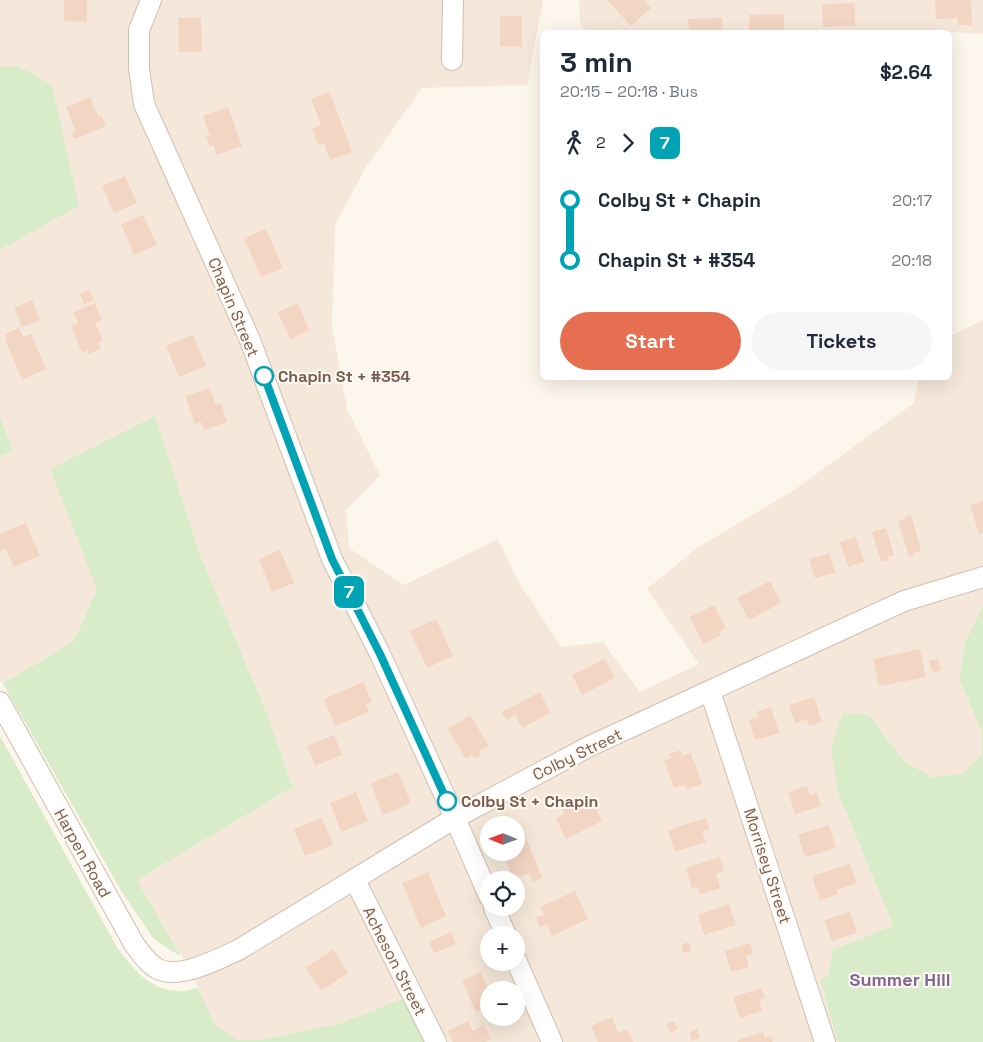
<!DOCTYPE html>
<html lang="en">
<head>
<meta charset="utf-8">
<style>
	:root { --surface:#fff; --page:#f6f6f7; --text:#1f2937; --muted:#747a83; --accent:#e76f51 }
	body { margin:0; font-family:"Space Grotesk",sans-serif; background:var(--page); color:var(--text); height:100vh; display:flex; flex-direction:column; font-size:19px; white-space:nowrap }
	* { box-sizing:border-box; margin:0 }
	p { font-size:16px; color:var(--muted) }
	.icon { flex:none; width:28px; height:28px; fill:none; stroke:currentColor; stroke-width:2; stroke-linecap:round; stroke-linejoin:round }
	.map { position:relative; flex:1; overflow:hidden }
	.panel { position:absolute; left:540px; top:30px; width:412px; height:350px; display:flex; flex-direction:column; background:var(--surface); border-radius:8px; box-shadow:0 5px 20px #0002 }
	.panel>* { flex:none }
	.badge { padding:0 10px; border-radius:8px; font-size:18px; line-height:32px }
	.needle { width:32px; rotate:271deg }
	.controls { position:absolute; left:480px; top:816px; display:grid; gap:10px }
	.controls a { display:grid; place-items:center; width:45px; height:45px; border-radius:50%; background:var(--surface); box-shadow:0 5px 20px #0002; font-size:25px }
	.map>.badge { position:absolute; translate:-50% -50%; box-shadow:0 0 0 2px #fff }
	.legs { display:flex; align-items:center; gap:8px; height:55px; padding:0 20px; font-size:16px }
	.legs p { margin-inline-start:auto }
	.overview { display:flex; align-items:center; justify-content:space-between; height:85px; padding:0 20px }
	h1 { font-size:28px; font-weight:700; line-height:38px }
	.action { display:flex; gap:10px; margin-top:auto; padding:10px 20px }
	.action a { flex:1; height:58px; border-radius:30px; background:var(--accent); color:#fff; font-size:20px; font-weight:700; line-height:58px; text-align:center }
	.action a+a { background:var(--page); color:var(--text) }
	ul { padding:0 20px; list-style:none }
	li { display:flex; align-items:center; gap:18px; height:60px; font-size:19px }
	li i { display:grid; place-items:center; width:8px; height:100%; margin:0 6px; background:currentColor }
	li i::after { content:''; width:12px; height:12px; margin:-6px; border:4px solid; border-radius:50%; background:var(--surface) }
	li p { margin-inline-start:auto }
	li:first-child i { background:linear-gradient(#0000 50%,currentColor 0) }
	li:last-child i { background:linear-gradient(currentColor 50%,#0000 0) }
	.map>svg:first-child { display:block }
	.residential { fill:#f5e8da; fill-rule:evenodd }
	.green { fill:#d8ecc9 }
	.building { fill:#f3d5c3 }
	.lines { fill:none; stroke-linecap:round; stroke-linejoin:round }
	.minor-casing { stroke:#d1beb0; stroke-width:22 }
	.minor { stroke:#fff; stroke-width:20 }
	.line-1-casing { stroke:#fff; stroke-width:11 }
	.line-1 { stroke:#00a3b4; stroke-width:8 }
	.stop-1-dot { fill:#fff; stroke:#00a3b4; stroke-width:2.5 }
	.labels { text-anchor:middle; stroke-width:4; stroke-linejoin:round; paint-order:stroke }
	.street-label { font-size:16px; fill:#7a5c4d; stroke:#fffaf3 }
	.stop-label { font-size:16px; font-weight:bold; fill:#7a5c4d; stroke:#fffaf3; text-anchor:start }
	.neighbourhood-label { font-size:18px; font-weight:bold; fill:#846695; stroke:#fffaf3 }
</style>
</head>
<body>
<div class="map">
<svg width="983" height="1042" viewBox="0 0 983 1042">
	<rect width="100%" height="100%" fill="#fdf6ec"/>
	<path class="residential" d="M0,0H543L527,85L422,88L366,167L335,225L332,327L347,409L380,476L346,510L349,548L404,585L498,539L518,581L561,647L603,642L640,692L699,664L647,589L697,548L794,490L914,403L919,378H950V336L983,320V606L965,642L959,679L982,732V754L963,774L931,777L903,760L884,734L838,793L893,927L833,950L828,977L820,980L838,1042H425L402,999L341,1023L260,1040H236L215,1025L190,970L137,880L293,787L267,714L199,552L155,416L97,589L74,641L14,677L0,682V456L13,450L0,417V250L79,206L18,66L0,67ZM489,825H516V852H489ZM489,880H516V908H489ZM489,935H516V962H489ZM489,990H516V1018H489Z
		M579,0H983V34L950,32H585L580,23Z"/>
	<path class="green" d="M18,66L52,85L79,206L0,250V67Z
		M155,416L199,552L267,714L293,787L137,880L181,956L170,950L153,938L122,892L2,682L14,677L74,641L97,589L50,469Z
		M0,417L13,450L0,456Z
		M983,606V1042H838L820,980L828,976L833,950L893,926L838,793L831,748L842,715L856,713L870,716L903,760L931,777L963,774L982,754V732L959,679L965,642Z
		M0,736L118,949C134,969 149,990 178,991C184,992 192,989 198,988L215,1025L237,1040H260L341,1023L402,999L425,1042H0Z"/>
	<path class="building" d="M64,0H87V22L64,21Z
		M607,0H643L651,8L631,26Z
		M935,0H971L972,25H958V18L936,19Z
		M855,3V26L823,27L822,4Z
		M784,14V32H749V15Z
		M500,16H522V47L500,46Z
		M201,17L202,52H179L178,18Z
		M722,18V32H689L688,19Z
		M330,92L352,152L330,160L324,144L318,145L312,129L321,125L311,99Z
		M90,97L98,116L101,115L106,126L74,139L71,132L76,131L66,107Z
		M228,107L242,146L217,155L213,145L210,147L206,137L210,135L203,116Z
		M125,176L137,203L114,213L102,186Z
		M143,215L157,245L134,255L121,224Z
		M266,229L283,268L261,277L244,238Z
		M89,290L94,300L84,304L80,294Z
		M32,300L40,320L22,327L14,308Z
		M95,303L102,320L95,323L103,341L98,342L101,348L89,354L87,350L82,353L71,326L78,323L73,312Z
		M298,303L309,330L290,339L278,312Z
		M19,328L23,337L31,334L46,369L22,380L5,340H7L5,334Z
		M193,335L206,366L179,377L166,346Z
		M210,388L216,405L221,403L227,422L204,430L201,422L195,424L185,396Z
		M983,501V533L979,534L970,505Z
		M911,515L921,551L914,553L915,555L909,557L898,521L905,519V516Z
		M26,523L40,556L14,567L6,549L0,551V534Z
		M886,528L894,555L887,557L888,560L881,562L872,532Z
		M856,537L864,562L848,567L840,542Z
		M280,550L294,583L272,592L259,559Z
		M829,553L835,573L815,578L809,559Z
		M770,581L781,603L749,620L737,598Z
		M714,605L726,628L719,632L720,636L703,644L690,617Z
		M436,619L453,656L427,668L410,631Z
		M920,649L926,677L879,686L873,659Z
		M938,658L941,670L933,673L929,661Z
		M605,659L615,678L582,695L572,675Z
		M363,682L372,702L366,705L369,712L335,726L324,699Z
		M540,692L550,713L522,728L515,715L506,720L502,712Z
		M814,697L822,722L809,726L807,719L795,723L789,705Z
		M771,707L779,733L755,740L749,720L758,717L756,712Z
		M470,715L489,746L480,751L481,755L475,759L472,755L466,759L448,729Z
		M334,735L342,755L315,766L307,746Z
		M681,750L682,756L691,753L702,784L686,789L684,785L674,788L664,761L671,758L669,754Z
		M398,772L411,803L383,815L371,783Z
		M807,786L810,795L817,793L821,806L795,814L788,792Z
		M356,792L368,821L341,832L330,803Z
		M590,796L602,821L566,839L556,819L564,814L563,810Z
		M322,818L333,845L305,856L294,829Z
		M706,818L710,829L702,831L706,842L675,852L668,830Z
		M829,825L836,848L805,857L798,835Z
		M524,833L542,878L532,882L529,873L514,880L502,852H516V837Z
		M720,857L724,871L716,874L720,888L700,895L698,887L692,889L686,868Z
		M850,864L857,883L837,890L838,894L820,900L812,876Z
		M428,872L446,916L421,928L402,883Z
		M575,891L588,919L552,936L547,924L540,927L536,918L544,915L540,907Z
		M729,904L736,925L704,935L698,915Z
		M850,912L857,933L831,941L825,920Z
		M451,932L456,944L434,953L429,942Z
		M689,942L691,951L683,953L681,945Z
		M750,943L753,954L746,956L749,967L731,972L725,951Z
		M333,949L348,973L321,991L306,968Z
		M481,972L489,991V1006L476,1012L462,980Z
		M762,988L765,998L759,1000L762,1011L740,1018L733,997Z
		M612,1017L618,1033L627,1029L633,1042H598L591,1026Z
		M468,1021L473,1031L484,1025L491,1039L485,1042H453L448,1031Z
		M674,1021L678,1029L670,1033L666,1024Z
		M697,1029L700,1038L692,1041L689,1033Z
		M763,1032L765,1038L771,1036L773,1042H738V1040Z"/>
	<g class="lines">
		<defs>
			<path id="minor" d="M151,0L139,30V68L144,104L250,340L332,559L380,654L455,818L489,896
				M452,60L453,0
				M710,691L825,1042
				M0,702L134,944C141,953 148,964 158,969C179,980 221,958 240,949L455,818L588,747L904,601L983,577
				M355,880L436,1042
				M494,908L506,935
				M516,960L552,1042"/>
		</defs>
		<use href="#minor" class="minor-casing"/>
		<use href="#minor" class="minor"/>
	</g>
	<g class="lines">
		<defs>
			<path id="line-1" d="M264,376L332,559L380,654L447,801"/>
		</defs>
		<use href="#line-1" class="line-1-casing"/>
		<use href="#line-1" class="line-1"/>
	</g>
	<g class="stop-1-dot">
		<circle cx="264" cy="376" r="9"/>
		<circle cx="447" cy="801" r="9"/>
	</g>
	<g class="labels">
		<g class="street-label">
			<text transform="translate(234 307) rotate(67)" y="6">Chapin Street</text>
			<text transform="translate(577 754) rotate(-26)" y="6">Colby Street</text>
			<text transform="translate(83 853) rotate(61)" y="6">Harpen Road</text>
			<text transform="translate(768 866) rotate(72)" y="6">Morrisey Street</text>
			<text transform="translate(395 961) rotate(63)" y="6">Acheson Street</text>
		</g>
		<g class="stop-label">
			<text x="278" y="382">Chapin St + #354</text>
			<text x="461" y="807">Colby St + Chapin</text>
		</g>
		<g class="neighbourhood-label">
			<text x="900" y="986">Summer Hill</text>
		</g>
	</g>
</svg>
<div class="controls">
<a><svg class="needle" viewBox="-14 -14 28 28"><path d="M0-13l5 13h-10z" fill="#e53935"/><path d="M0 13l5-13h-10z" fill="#747a83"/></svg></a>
<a><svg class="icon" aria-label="locate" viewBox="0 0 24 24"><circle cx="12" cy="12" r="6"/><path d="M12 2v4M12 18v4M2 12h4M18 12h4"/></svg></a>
<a>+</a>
<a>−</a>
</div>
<b class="badge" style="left:349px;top:592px;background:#00a3b4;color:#fff">7</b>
<section class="panel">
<div class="overview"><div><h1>3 min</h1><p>20:15 – 20:18 · Bus</p></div><b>$2.64</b></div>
<div class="legs"><svg class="icon" aria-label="walk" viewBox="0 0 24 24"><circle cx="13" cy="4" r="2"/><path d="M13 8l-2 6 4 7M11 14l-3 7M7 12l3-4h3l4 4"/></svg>2<svg class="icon" aria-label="forward" viewBox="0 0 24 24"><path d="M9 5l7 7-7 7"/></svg><b class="badge" style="background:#00a3b4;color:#fff">7</b></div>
<ul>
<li><i style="color:#00a3b4"></i><b>Colby St + Chapin</b><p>20:17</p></li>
<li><i style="color:#00a3b4"></i><b>Chapin St + #354</b><p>20:18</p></li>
</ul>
<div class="action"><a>Start</a><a>Tickets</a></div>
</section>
</div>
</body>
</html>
